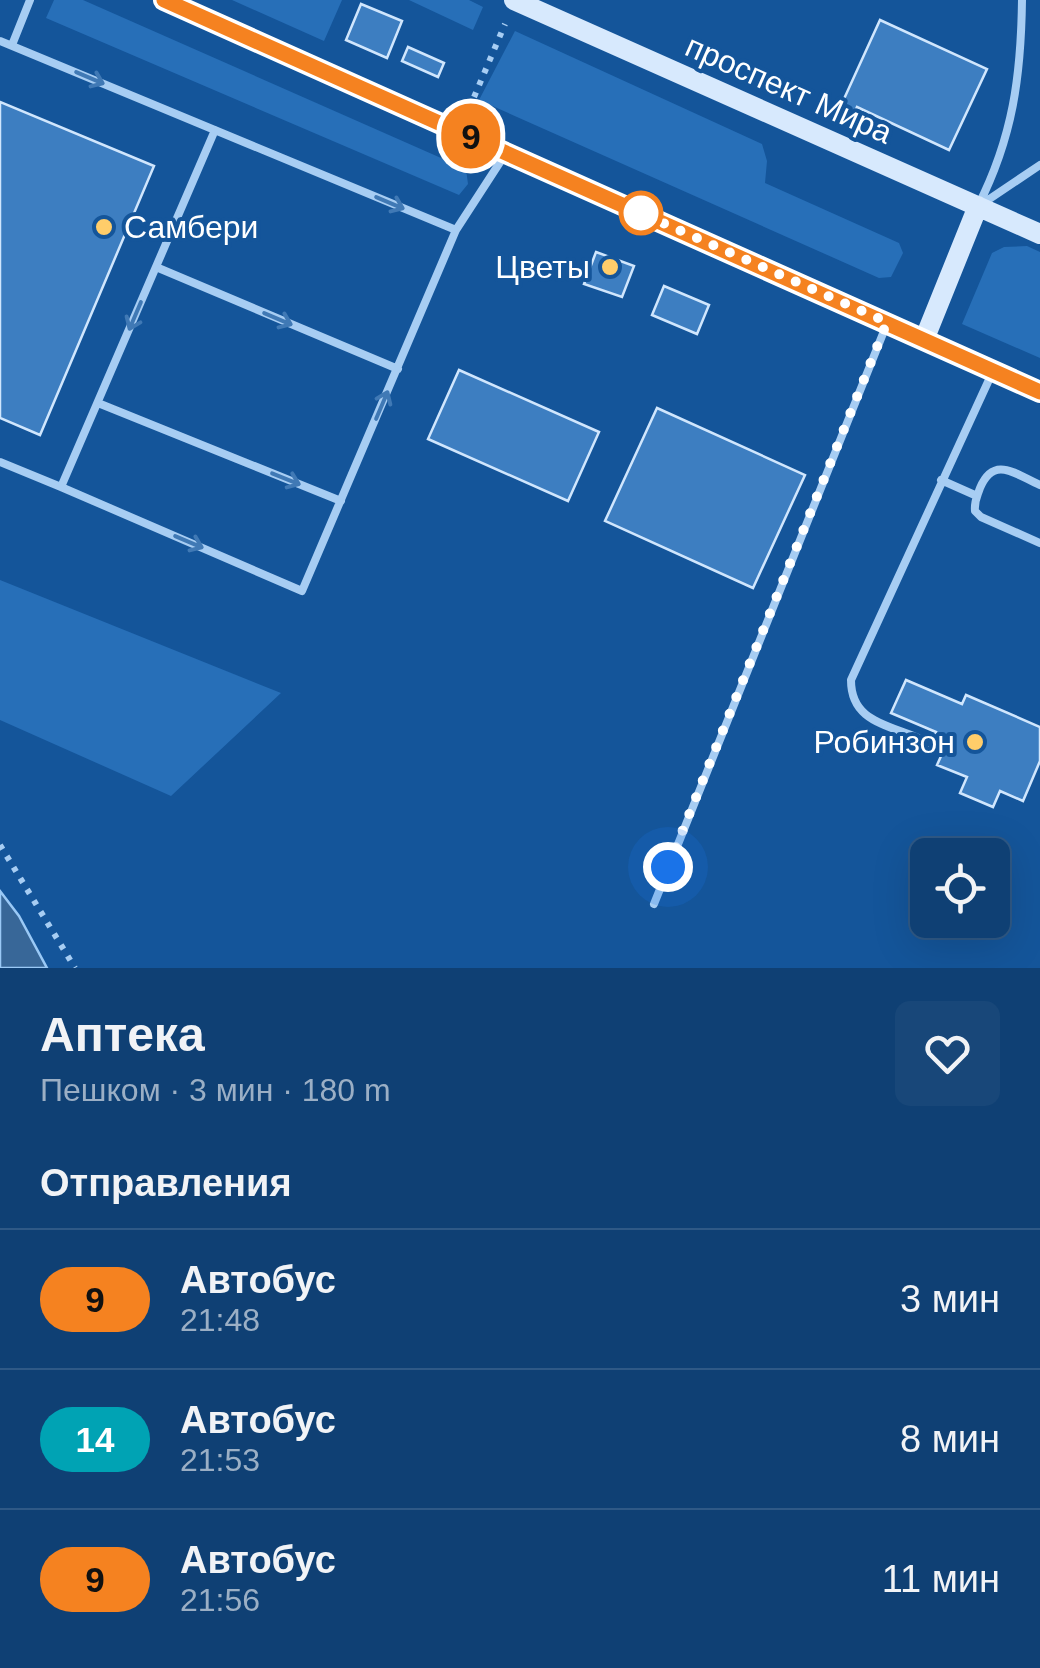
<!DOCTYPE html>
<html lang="ru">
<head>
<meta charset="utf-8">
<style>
	:root { --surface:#0f4074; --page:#184779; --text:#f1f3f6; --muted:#9bafc5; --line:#2f5986 }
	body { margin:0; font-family:Arial,sans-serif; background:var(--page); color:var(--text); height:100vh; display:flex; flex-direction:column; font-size:38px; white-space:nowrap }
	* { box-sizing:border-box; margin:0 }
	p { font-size:32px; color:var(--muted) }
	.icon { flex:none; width:55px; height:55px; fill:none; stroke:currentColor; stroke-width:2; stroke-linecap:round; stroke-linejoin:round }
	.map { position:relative; height:968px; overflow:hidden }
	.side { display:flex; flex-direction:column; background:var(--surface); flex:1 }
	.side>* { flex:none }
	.badge { padding:0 20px; border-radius:32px; font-size:35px; line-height:65px }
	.tools { position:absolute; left:910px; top:838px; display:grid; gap:20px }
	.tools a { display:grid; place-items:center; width:100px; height:100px; border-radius:15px; background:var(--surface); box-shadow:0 10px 40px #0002,0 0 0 2px var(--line); font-size:50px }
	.you { position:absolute; width:50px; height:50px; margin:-25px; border:8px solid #fff; border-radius:50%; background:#1a73e8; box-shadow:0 0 0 15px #1a73e833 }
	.map>.badge { position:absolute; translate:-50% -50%; box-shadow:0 0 0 5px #fff }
	h2 { padding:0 40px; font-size:38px; line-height:90px }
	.round { display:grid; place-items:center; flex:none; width:105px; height:105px; border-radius:15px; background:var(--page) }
	.head { display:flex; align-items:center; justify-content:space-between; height:170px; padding:0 40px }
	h1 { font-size:48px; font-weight:600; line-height:75px }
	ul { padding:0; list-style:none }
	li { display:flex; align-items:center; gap:30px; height:140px; padding:0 40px; border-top:2px solid var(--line) }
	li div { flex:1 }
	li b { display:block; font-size:38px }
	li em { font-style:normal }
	li .badge { min-width:110px; font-weight:700; text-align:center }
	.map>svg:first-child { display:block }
	.green { fill:#276fb8 }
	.water { fill:#386798; stroke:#9ac9f6; stroke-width:2.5 }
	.building { fill:#3d7ec1; stroke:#d0e6fd; stroke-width:2.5 }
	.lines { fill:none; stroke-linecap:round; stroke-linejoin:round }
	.path { stroke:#a7cdf3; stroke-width:6; stroke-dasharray:5 8; stroke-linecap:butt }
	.lane { stroke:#a7cdf3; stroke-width:8 }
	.secondary { stroke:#d7e9fd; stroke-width:20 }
	.oneway { stroke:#4079b5 }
	.line-casing { stroke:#fff; stroke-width:22 }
	.line { stroke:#f58220; stroke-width:15 }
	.walk { stroke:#fff; stroke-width:10; stroke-dasharray:0 18 }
	.stop-dot { fill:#fff; stroke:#f58220; stroke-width:5 }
	.poi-dot { fill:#ffcd6a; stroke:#14559a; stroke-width:4 }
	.labels { text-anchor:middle; stroke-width:8; stroke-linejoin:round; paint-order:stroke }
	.street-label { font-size:32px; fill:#fff; stroke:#14559a }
	.poi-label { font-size:32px; fill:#fff; stroke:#14559a; text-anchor:end }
</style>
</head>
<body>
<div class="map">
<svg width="1040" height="968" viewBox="0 0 1040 968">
	<rect width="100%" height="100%" fill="#14559a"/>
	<path class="green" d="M54,0H83L466,169L468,184L459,195L46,18Z
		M232,0H342L324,41Z
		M409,0H469L483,7L473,30Z
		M515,31L762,144L767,161L765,183L899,243L903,253L891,277L879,278L479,100Z
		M1027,246L1040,252V358L962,324L992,253L1004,247Z
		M0,580L281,693L171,796L0,720Z"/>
	<path class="water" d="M0,891L19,916L47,968H0Z"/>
	<path class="building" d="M361,4L402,21L387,58L346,40Z
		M880,20L987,69L949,150L857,107L852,118L838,112Z
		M408,47L444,63L438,77L402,61Z
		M0,102L154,166L40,435L0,418Z
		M596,252L634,266L622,297L584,284Z
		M664,286L709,305L697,334L652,315Z
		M459,370L599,432L568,501L428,439Z
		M657,408L805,475L753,588L605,521Z
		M906,680L962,704L966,695L1040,727V761L1023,801L1000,791L993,807L960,793L967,777L937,765L942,754L929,749L936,732L891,713Z"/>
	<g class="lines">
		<path class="path" d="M469,109L505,24
			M0,845L75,968"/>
		<path class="lane" d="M0,41L456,230
			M12,45L30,0
			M215,130L61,487L302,591L456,230L504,156
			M982,204L1040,165
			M978,206C1013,137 1021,76 1022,0
			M156,267L398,369
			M98,403L341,501
			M0,462L61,487
			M941,480L977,496
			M1040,485C1015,474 994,455 980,488C977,497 974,501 975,511L981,517L1040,543
			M918,738C886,724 851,721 851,680L993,371
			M654,904L886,326"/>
		<path class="secondary" d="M164,0L1040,392
			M514,0L1040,234
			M924,340L978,206"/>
	</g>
	<defs><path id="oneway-shaft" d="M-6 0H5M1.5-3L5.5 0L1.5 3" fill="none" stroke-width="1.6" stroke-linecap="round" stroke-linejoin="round" transform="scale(2.5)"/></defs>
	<g class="oneway">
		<use href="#oneway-shaft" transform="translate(90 78) rotate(23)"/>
		<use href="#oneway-shaft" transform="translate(390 203) rotate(23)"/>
		<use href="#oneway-shaft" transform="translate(135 316) rotate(113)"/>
		<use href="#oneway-shaft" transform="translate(278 319) rotate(23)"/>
		<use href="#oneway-shaft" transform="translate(382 405) rotate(-67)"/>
		<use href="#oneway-shaft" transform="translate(286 479) rotate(22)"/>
		<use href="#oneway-shaft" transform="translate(189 542) rotate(23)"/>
	</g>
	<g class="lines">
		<defs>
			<path id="line" d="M164,0L1040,392"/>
		</defs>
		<use href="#line" class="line-casing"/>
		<use href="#line" class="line"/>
		<path class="walk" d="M641,213L636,211L887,322L668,867"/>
	</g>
	<circle class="stop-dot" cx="641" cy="213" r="20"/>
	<g class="poi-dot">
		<circle cx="104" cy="227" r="10"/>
		<circle cx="610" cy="267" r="10"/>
		<circle cx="975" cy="742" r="10"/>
	</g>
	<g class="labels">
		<g class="street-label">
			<text transform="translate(789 89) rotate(24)" y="11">проспект Мира</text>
		</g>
		<g class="poi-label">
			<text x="124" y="238" text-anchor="start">Самбери</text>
			<text x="590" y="278">Цветы</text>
			<text x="955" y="753">Робинзон</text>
		</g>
	</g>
</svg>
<div class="tools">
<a><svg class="icon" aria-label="locate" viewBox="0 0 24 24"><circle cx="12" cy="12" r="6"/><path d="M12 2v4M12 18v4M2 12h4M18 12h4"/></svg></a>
</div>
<div class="you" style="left:668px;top:867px"></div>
<b class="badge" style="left:471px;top:136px;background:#f58220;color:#111">9</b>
</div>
<section class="side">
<div class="head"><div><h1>Аптека</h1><p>Пешком · 3 мин · 180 m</p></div><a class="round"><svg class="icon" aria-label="heart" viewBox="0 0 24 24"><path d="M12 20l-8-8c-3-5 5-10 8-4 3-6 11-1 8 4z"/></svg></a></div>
<h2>Отправления</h2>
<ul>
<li><span class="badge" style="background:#f58220;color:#111">9</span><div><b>Автобус</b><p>21:48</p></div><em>3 мин</em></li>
<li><span class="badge" style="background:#00a3b4;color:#fff">14</span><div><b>Автобус</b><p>21:53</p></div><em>8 мин</em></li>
<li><span class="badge" style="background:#f58220;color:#111">9</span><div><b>Автобус</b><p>21:56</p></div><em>11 мин</em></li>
</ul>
</section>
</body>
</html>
